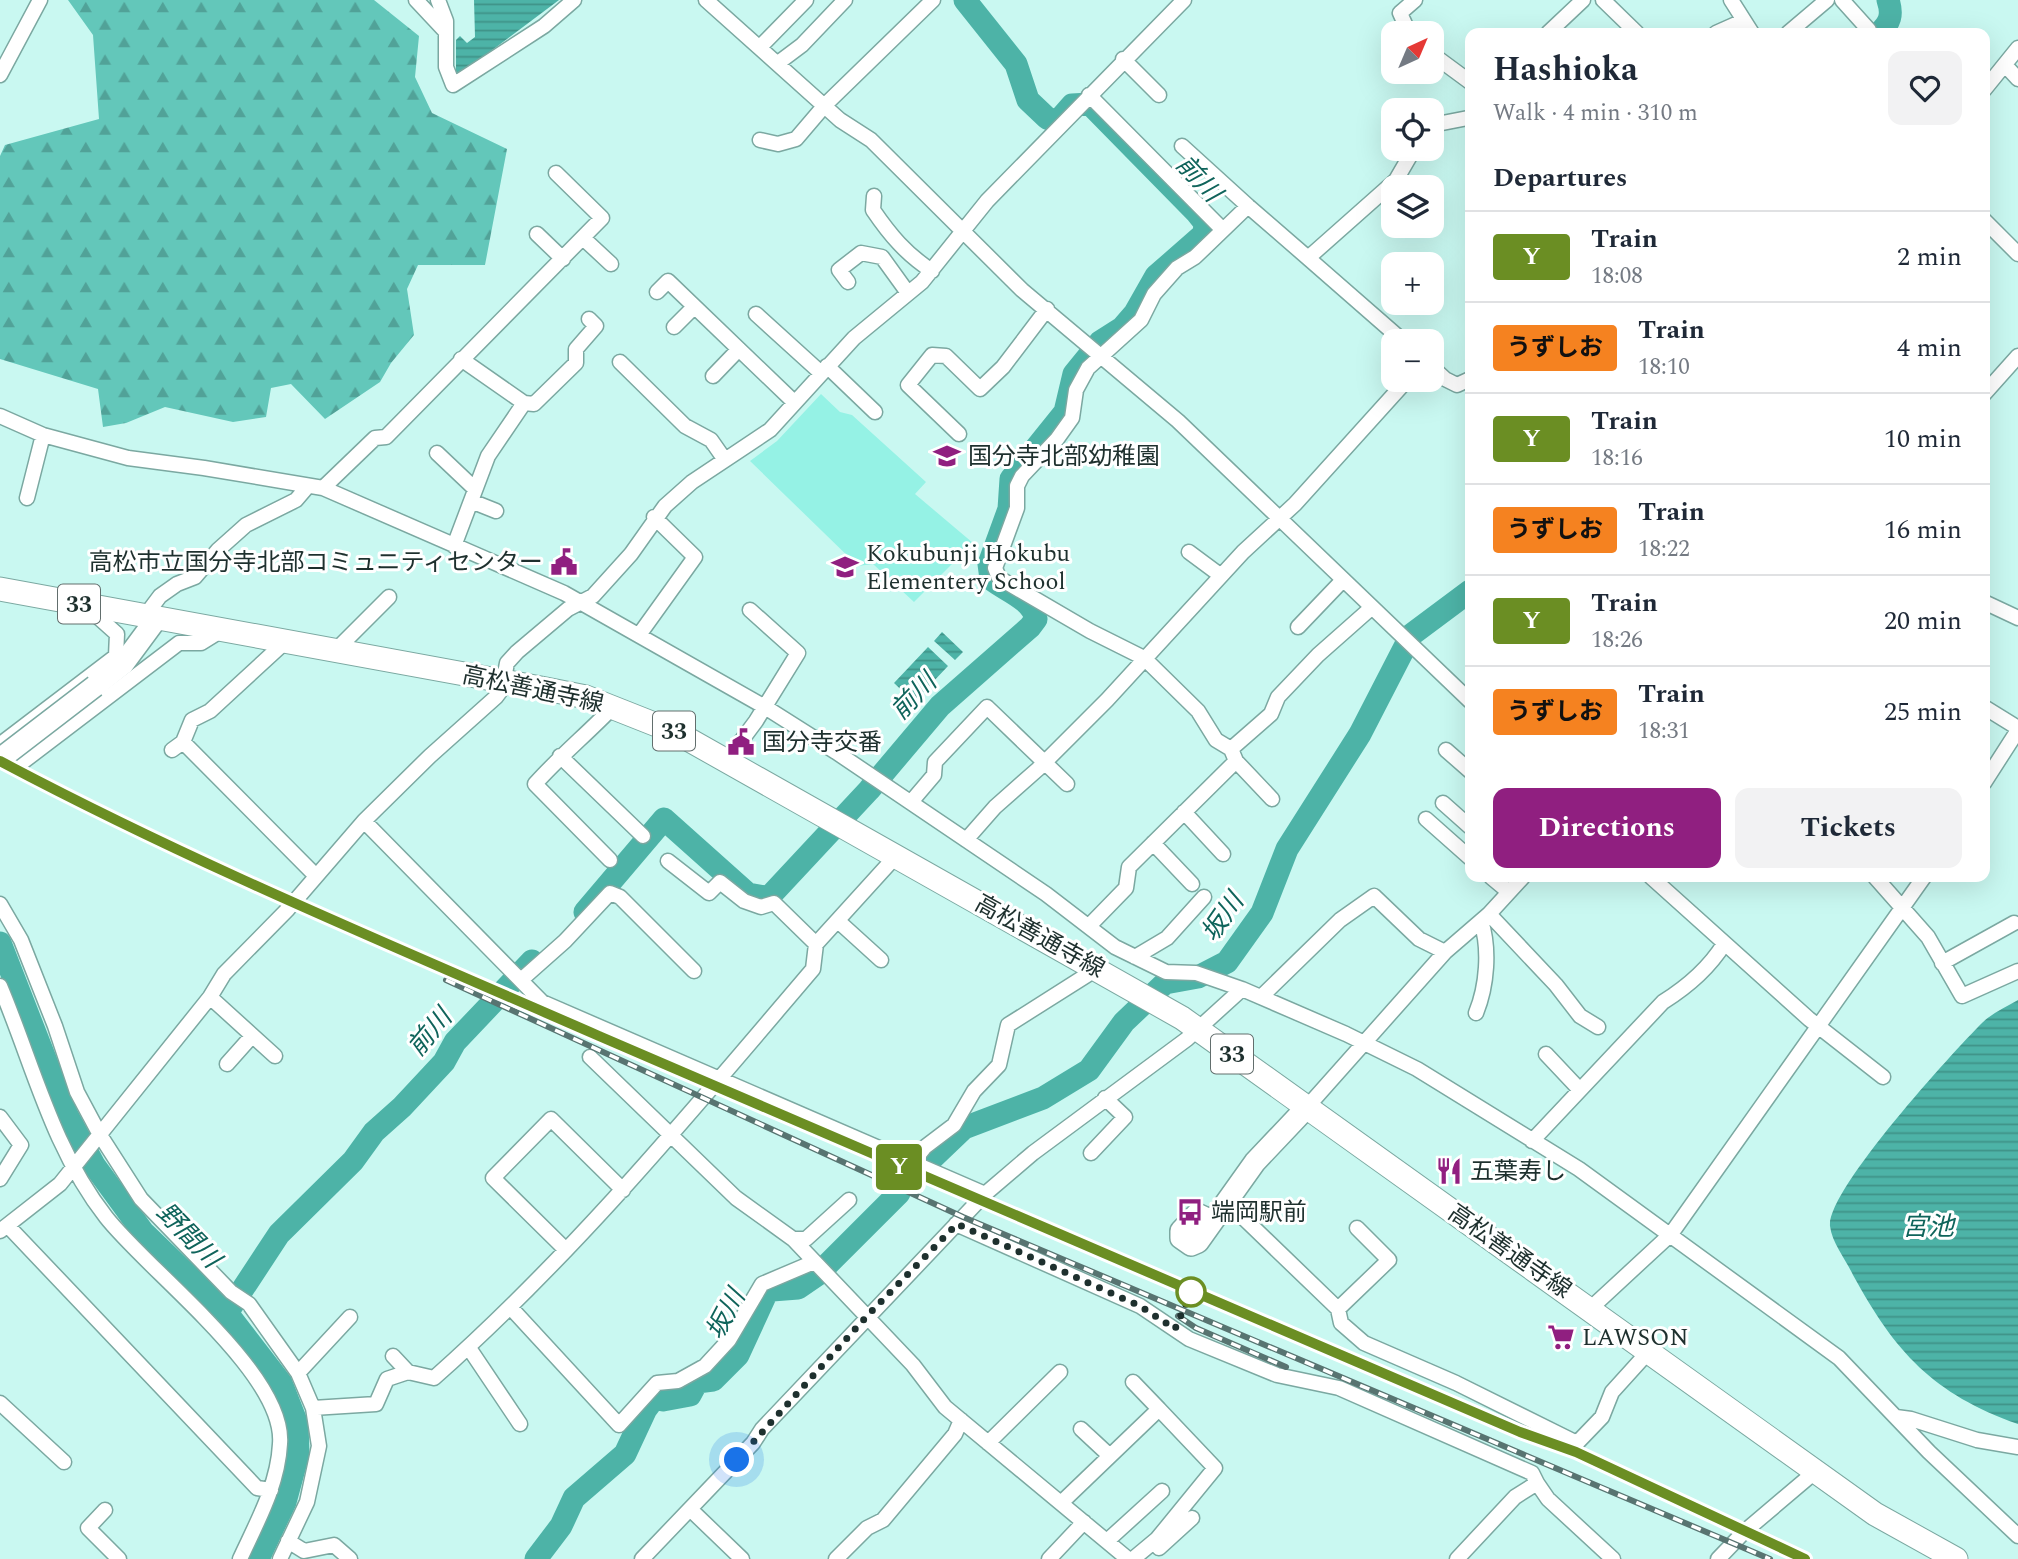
<!DOCTYPE html>
<html lang="en">
<head>
<meta charset="utf-8">
<style>
	:root { --surface:#fff; --page:#f2f2f3; --text:#1f2937; --muted:#747a83; --line:#e0e1e3; --accent:#901f80 }
	body { margin:0; font-family:Spectral,"Noto Sans JP",serif; background:var(--page); color:var(--text); height:100vh; display:flex; flex-direction:column; font-size:26px; white-space:nowrap }
	* { box-sizing:border-box; margin:0 }
	p { font-size:23px; color:var(--muted) }
	.icon { flex:none; width:38px; height:38px; fill:none; stroke:currentColor; stroke-width:2; stroke-linecap:round; stroke-linejoin:round }
	.map { position:relative; flex:1; overflow:hidden }
	.details { position:absolute; left:1465px; top:28px; width:525px; height:854px; display:flex; flex-direction:column; background:var(--surface); border-radius:14px; box-shadow:0 7px 28px #0002 }
	.details>* { flex:none }
	.badge { padding:0 14px; border-radius:5px; font-size:24px; line-height:46px }
	.needle { width:46px; rotate:44deg }
	.tools { position:absolute; left:1381px; top:21px; display:grid; gap:14px }
	.tools a { display:grid; place-items:center; width:63px; height:63px; border-radius:14px; background:var(--surface); box-shadow:0 7px 28px #0002; font-size:35px }
	.you { position:absolute; width:35px; height:35px; margin:-18px; border:5px solid #fff; border-radius:50%; background:#1a73e8; box-shadow:0 0 0 10px #1a73e833 }
	.map>.badge { position:absolute; translate:-50% -50%; box-shadow:0 0 0 4px #fff }
	h2 { padding:0 28px; font-size:26px; line-height:63px }
	.round { display:grid; place-items:center; flex:none; width:74px; height:74px; border-radius:14px; background:var(--page) }
	.headline { display:flex; align-items:center; justify-content:space-between; height:119px; padding:0 28px }
	h1 { font-size:33px; font-weight:700; line-height:52px }
	.action { display:flex; gap:14px; margin-top:auto; padding:14px 28px }
	.action a { flex:1; height:80px; border-radius:14px; background:var(--accent); color:#fff; font-size:28px; font-weight:700; line-height:80px; text-align:center }
	.action a+a { background:var(--page); color:var(--text) }
	ul { padding:0; list-style:none }
	li { display:flex; align-items:center; gap:21px; height:91px; padding:0 28px; border-top:2px solid var(--line) }
	li div { flex:1 }
	li b { display:block; font-size:26px }
	li em { font-style:normal }
	li .badge { min-width:77px; font-weight:700; text-align:center }
	.map>svg:first-child { display:block }
	.green { fill:#95f2e5 }
	.forest { fill:url(#forest-firs) }
	.water { fill:url(#water-rules) }
	.lines { fill:none; stroke-linecap:round; stroke-linejoin:round }
	.river { stroke:#4db3a7; stroke-width:23 }
	.street-casing { stroke:#7ba8a1; stroke-width:17 }
	.secondary-casing { stroke:#7ba8a1; stroke-width:24 }
	.primary-casing { stroke:#7ba8a1; stroke-width:25 }
	.street { stroke:#fff; stroke-width:14 }
	.secondary { stroke:#fff; stroke-width:21 }
	.primary { stroke:#fff; stroke-width:23 }
	.rail-casing { stroke:#587471; stroke-width:6 }
	.rail { stroke:#fff; stroke-width:3.5; stroke-dasharray:10; stroke-linecap:butt }
	.secondary-bridge-casing { stroke:#7ba8a1; stroke-width:24; stroke-linecap:butt }
	.secondary-bridge { stroke:#fff; stroke-width:21 }
	.line-casing { stroke:#fff; stroke-width:16 }
	.line { stroke:#6b8e23; stroke-width:10 }
	.walk { stroke:#1e302e; stroke-width:7; stroke-dasharray:0 12.6 }
	.stop-dot { fill:#fff; stroke:#6b8e23; stroke-width:3.5 }
	.labels { text-anchor:middle; stroke-width:6; stroke-linejoin:round; paint-order:stroke }
	.shield { fill:#fff; stroke:#626e6d; stroke-width:2 }
	.shield-label { font-size:23px; font-weight:bold; fill:#1e302e }
	.poi-label { font-size:24px; fill:#1e302e; stroke:#fff; text-anchor:start }
	.street-label { font-size:24px; fill:#1e302e; stroke:#fff }
	.water-label { font-size:26px; font-style:italic; fill:#0f645b; stroke:#fff }
</style>
</head>
<body>
<div class="map">
<svg width="2018" height="1559" viewBox="0 0 2018 1559">
	<defs>
		<pattern id="forest-firs" width="22" height="20" patternUnits="userSpaceOnUse" patternTransform="scale(1.75)"><rect width="22" height="20" fill="#63c7ba"/><path d="M5 1l3.5 6h-7zM16 11l3.5 6h-7z" fill="#51a298"/></pattern>
		<pattern id="water-rules" width="6" height="5" patternUnits="userSpaceOnUse" patternTransform="scale(1.75)"><rect width="6" height="5" fill="#4db3a7"/><path d="M0 2.5h6" fill="none" stroke="#3f9288"/></pattern>
	</defs>
	<rect width="100%" height="100%" fill="#c9f8f1"/>
	<path class="green" d="M821,394L840,412L852,415L926,482L915,494L973,543L914,602L873,564L858,566L750,461L777,441Z"/>
	<path class="forest" d="M68,0H374L419,36L415,77L432,113L507,149L485,265H418L407,289L414,335L391,363L380,382L325,419L291,384L271,388L266,417L233,422L165,407L126,423L103,427L98,389L0,359V156L5,145L99,119L93,35Z"/>
	<path class="water" d="M474,0H559L459,75L456,72V40L460,36L467,43L475,37Z
		M942,632L963,652L955,660L934,641Z
		M928,647L948,666L914,702L894,683Z
		M2018,1000V1424C1933,1394 1895,1352 1853,1275C1846,1260 1832,1243 1830,1226C1827,1190 1952,1053 1982,1023C1992,1013 2006,1007 2018,1000Z"/>
	<g class="lines">
		<path class="river" d="M1879,33C1890,23 1893,15 1888,0
			M585,912L664,819L748,894L765,897L771,895L869,790L940,706L1030,627L1036,619C1032,599 1006,591 991,579L989,564L1009,509L1011,479L1065,412L1074,374L1100,342L1122,328L1135,313L1156,276L1204,234L1205,223L1197,213L1090,104L1072,105L1057,122L1047,118L1028,100L1016,64L965,0
			M0,943L67,1115L94,1165L143,1232L227,1313L281,1383L297,1424L298,1454L285,1502L258,1559
			M920,1170L964,1128L1043,1098L1089,1070L1124,1022L1165,983L1198,977L1227,962L1262,913L1287,849L1360,734L1411,635L1470,591
			M227,1313L279,1234L353,1161L374,1132L402,1107L444,1062L455,1042L532,961
			M536,1559L561,1526L574,1498L625,1454L646,1409L655,1397L663,1400L690,1395L697,1382L713,1380L738,1355L766,1294L772,1290L798,1288L817,1275L899,1193"/>
		<defs>
			<path id="street" d="M416,0L446,32
				M438,0L446,21V67L453,85L544,26L574,0
				M706,0L840,120L871,140L1022,290L1178,421L1470,701
				M1603,0L1637,33
				M1731,0L1752,33
				M1842,0L1869,30L1865,33
				M1409,33L1400,13L1415,0
				M1548,33L1583,0
				M1716,33L1743,21
				M1788,33L1827,0
				M760,47L806,0
				M1432,54L1470,82
				M1123,59L1159,95
				M778,63L802,45L845,0
				M2005,65L2018,79
				M0,75L40,0
				M1984,90L2018,48
				M1089,95L1222,229
				M1432,125L1468,118
				M760,140L778,144L796,139L825,105L933,0
				M1182,146L1248,206
				M874,196L873,210C890,235 906,254 932,271
				M1984,220L2018,254
				M537,234L563,259
				M583,238L611,264
				M1308,258L1248,206L1195,257L1177,268L1154,294L1141,320L1088,368L1076,390L1072,418L1057,439L1022,476L1017,486V508L995,568L999,578L1090,631L1144,658L1198,711L1216,740L1231,749L1271,714L1278,697L1318,655L1370,609
				M848,282L839,270L861,253L882,257L908,293
				M657,292L668,281L794,402
				M756,314L821,373
				M674,327L694,307
				M1403,341L1308,258L1396,180L1414,149
				M620,362L685,426L711,440L725,460
				M827,366L875,412
				M1432,367L1445,379L1457,385L1470,379
				M713,376L739,349
				M1984,394L2018,356
				M524,403L534,404L576,363V349L596,326L589,319
				M0,416L43,435L128,458L204,468L323,488L564,593L765,707L836,752L1046,894L1115,947L1166,972L1196,973L1242,989L1346,1034L1417,1069L1579,1169L1839,1358L1929,1452L2018,1536
				M959,434L908,385L932,355L946,356L980,389L1003,367L1047,309
				M437,453L475,489
				M323,488L375,438L386,437L602,218L556,173
				M27,498L43,435
				M471,501L496,511
				M454,546L488,456L524,403L461,359
				M1189,552L1220,575
				M1984,602L2018,618
				M88,608L117,634L116,656L2,743L24,761L179,643H201L222,630
				M145,616L160,596L177,584L195,577L218,550L246,525L296,500L308,486
				M1298,627L1342,581
				M639,635L695,557L654,517
				M335,651L389,597
				M1984,707L2018,728
				M183,742L316,876
				M172,750L183,742L192,720L210,711L285,642
				M1446,750L1470,771
				M560,756L643,836
				M727,760L756,721L798,653L750,610
				M1236,761L1272,799
				M1984,783L2018,730
				M911,802L934,775L935,762L987,707L1067,784
				M1443,803L1470,827
				M1184,812L1223,854
				M1426,819L1470,858
				M364,821L542,1002L985,1194
				M966,840L995,807L1038,769L1107,700L1243,552L1295,504L1407,380
				M1153,843L1192,884
				M610,860L535,784C560,756 587,734 613,707
				M668,861L709,893L720,882L744,901L761,907L774,903L816,944
				M1491,877L1509,892
				M1651,877L1809,1019L1883,1077
				M1875,877L1928,937L1962,996L2018,971
				M0,904L21,940L55,1026L77,1092L100,1135L141,1199L231,1292L249,1304L298,1373L313,1408L376,1404L387,1379L408,1372L434,1378C574,1254 692,1111 813,969L816,944L896,856
				M1489,914L1556,985L1580,1016L1598,1027
				M838,921L881,960
				M1089,926L1126,888L1129,867L1236,761L1231,749
				M1135,957L1167,938L1204,897
				M1942,963L2014,923
				M521,980L565,941L610,893L620,897L694,971
				M0,986C33,1064 52,1148 106,1217C148,1271 286,1374 280,1444C278,1485 257,1522 240,1559
				M210,997L275,1056
				M1261,997L1340,920L1374,896L1419,939L1445,952
				M1476,1013C1487,986 1490,949 1481,921
				M1546,1054L1579,1089
				M590,1057L736,1198L793,1239L913,1365L945,1407L1128,1559
				M227,1064L252,1036
				M1308,1106L1445,952L1489,914L1523,877
				M0,1117L21,1145L0,1179
				M1532,1141L1663,1002C1687,987 1709,968 1724,944
				M1091,1153L1125,1117L1105,1098
				M913,1162L925,1147L954,1125L974,1091L999,1065L1008,1025L1087,975L1092,966
				M1226,1201L1338,1309L1341,1323L1364,1343L1456,1383L1577,1443L1602,1417L1612,1392L1650,1350
				M956,1224L1140,1306L1189,1339L1277,1375L1339,1388L1532,1473L1537,1483L1515,1497L1457,1559
				M8,1226L257,1488L271,1490
				M0,1231L60,1184L210,997L224,974L288,909L364,821L430,756L496,697L502,689L507,663L517,652L568,609L593,596L631,554L665,506L692,482L770,430L854,338L922,282L987,201L1184,0
				M793,1239H806L849,1200
				M566,1250L493,1178L551,1119L623,1190
				M1591,1308L1671,1234L1924,877
				M512,1309L619,1425L657,1383L678,1381L705,1366L729,1340L762,1284L814,1262
				M1338,1309L1389,1260L1357,1228
				M469,1348L520,1424
				M393,1356L408,1372
				M298,1373L350,1317
				M1133,1382L1159,1409
				M0,1403L64,1462
				M1896,1417L1911,1419L1977,1440L2018,1447
				M1081,1429L1110,1456
				M988,1443L1060,1372
				M1537,1483L1548,1499L1613,1559
				M1061,1503L1159,1409L1215,1468L1157,1539L1133,1559
				M690,1509L742,1559
				M105,1510L88,1528L119,1559
				M288,1541L304,1551L334,1545L350,1559
				M1107,1541L1162,1491
				M1159,1548L1192,1518
				M280,1559L307,1502L319,1446L313,1408
				M642,1559L753,1443L762,1429L985,1194L1033,1153L1187,1039L1242,989
				M836,1559L867,1528L883,1520L955,1434L961,1420
				M1049,1559L1084,1522
				M1718,1559L1744,1532L1816,1471"/>
			<path id="secondary" d="M95,686L123,664L157,618
				M1212,1221L1197,1214L1181,1231V1238L1191,1245L1198,1242L1255,1162L1308,1106"/>
			<path id="primary" d="M0,589L546,689L586,697L677,733L1182,1018L1875,1514L1956,1559"/>
		</defs>
		<use href="#street" class="street-casing"/>
		<use href="#secondary" class="secondary-casing"/>
		<use href="#primary" class="primary-casing"/>
		<use href="#street" class="street"/>
		<use href="#secondary" class="secondary"/>
		<use href="#primary" class="primary"/>
		<defs>
			<path id="rail" d="M0,761L96,811L293,903L978,1202L1520,1432L1576,1452L1805,1559
				M446,980L963,1217L1770,1559
				M1178,1316L1196,1328L1286,1367"/>
		</defs>
		<use href="#rail" class="rail-casing"/>
		<use href="#rail" class="rail"/>
		<defs>
			<path id="secondary-bridge" d="M0,759L95,686"/>
		</defs>
		<use href="#secondary-bridge" class="secondary-bridge-casing"/>
		<use href="#secondary-bridge" class="secondary-bridge"/>
	</g>
	<g class="lines">
		<defs>
			<path id="line" d="M0,761C194,864 398,948 599,1036C906,1170 1214,1299 1520,1432L1576,1452L1805,1559"/>
		</defs>
		<use href="#line" class="line-casing"/>
		<use href="#line" class="line"/>
		<path class="walk" d="M737,1460L867,1316L957,1224L1140,1306L1175,1329L1191,1292"/>
	</g>
	<defs>
		<symbol id="school-bare" viewBox="-9 -9 18 18"><path d="M0-5L7-2L0 1L-7-2ZM-4 1L0 2.5L4 1V4Q0 6-4 4Z" fill="#901f80" stroke="#fff" stroke-width="2.5" paint-order="stroke"/></symbol>
		<symbol id="civic-bare" viewBox="-9 -9 18 18"><path d="M-.6-6.5H3V-4.5H.6V-3L4-1V1h2V6H-6V1h2V-1L-.6-3ZM-1.2 2.5V6h2.4V2.5Z" fill="#901f80" stroke="#fff" stroke-width="2.5" paint-order="stroke"/></symbol>
		<symbol id="restaurant-bare" viewBox="-9 -9 18 18"><path d="M-5-6h1v4h1v-4h1v4h1v-4h1v5L-1.5 .5V6h-2V.5L-5-1ZM5-6V6H3V1.5H1.5Q1.5-4 5-6Z" fill="#901f80" stroke="#fff" stroke-width="2.5" paint-order="stroke"/></symbol>
		<symbol id="bus-bare" viewBox="-9 -9 18 18"><path d="M-5-6H5V4H4V6H2V4H-2V6H-4V4H-5ZM-3.5-4V0h7V-4ZM-3.5 1.2v1.5H-2V1.2ZM2 1.2v1.5H3.5V1.2Z" fill="#901f80" stroke="#fff" stroke-width="2.5" paint-order="stroke"/></symbol>
		<symbol id="supermarket-bare" viewBox="-9 -9 18 18"><path d="M-6-5.5h2.5l.6 2H6L4.5 2H-2.5L-4.4-4H-6ZM-1.5 3.2a1.3 1.3 0 1 0 .1 0ZM3 3.2a1.3 1.3 0 1 0 .1 0Z" fill="#901f80" stroke="#fff" stroke-width="2.5" paint-order="stroke"/></symbol>
	</defs>
	<g fill-rule="evenodd">
		<use href="#school-bare" x="928" y="437" width="38" height="38"/>
		<use href="#civic-bare" x="545" y="543" width="38" height="38"/>
		<use href="#school-bare" x="826" y="548" width="38" height="38"/>
		<use href="#civic-bare" x="722" y="723" width="38" height="38"/>
		<use href="#restaurant-bare" x="1430" y="1152" width="38" height="38"/>
		<use href="#bus-bare" x="1171" y="1193" width="38" height="38"/>
		<use href="#supermarket-bare" x="1542" y="1318" width="38" height="38"/>
	</g>
	<circle class="stop-dot" cx="1191" cy="1292" r="14"/>
	<g class="labels">
		<g class="shield">
			<rect x="58" y="584.5" width="42" height="39" rx="5"/>
			<rect x="653" y="711.5" width="42" height="39" rx="5"/>
			<rect x="1211" y="1034.5" width="42" height="39" rx="5"/>
		</g>
		<g class="shield-label">
			<text x="79" y="612">33</text>
			<text x="674" y="739">33</text>
			<text x="1232" y="1062">33</text>
		</g>
		<g class="poi-label">
			<text x="968" y="464">国分寺北部幼稚園</text>
			<text x="866" y="561">Kokubunji Hokubu<tspan x="866" dy="28">Elementery School</tspan></text>
			<text x="543" y="570" text-anchor="end">高松市立国分寺北部コミュニティセンター</text>
			<text x="762" y="750">国分寺交番</text>
			<text x="1470" y="1179">五葉寿し</text>
			<text x="1211" y="1220">端岡駅前</text>
			<text x="1582" y="1345">LAWSON</text>
		</g>
		<g class="street-label">
			<text transform="translate(533 689) rotate(12)" y="8">高松善通寺線</text>
			<text transform="translate(1040 936) rotate(29)" y="8">高松善通寺線</text>
			<text transform="translate(1510 1251) rotate(35)" y="8">高松善通寺線</text>
		</g>
		<g class="water-label">
			<text transform="translate(1199 178) rotate(47)" y="9">前川</text>
			<text transform="translate(913 696) rotate(-46)" y="9">前川</text>
			<text transform="translate(1222 917) rotate(-55)" y="9">坂川</text>
			<text transform="translate(429 1032) rotate(-50)" y="9">前川</text>
			<text x="1928" y="1235">宮池</text>
			<text transform="translate(189 1235) rotate(46)" y="9">野間川</text>
			<text transform="translate(725 1314) rotate(-62)" y="9">坂川</text>
		</g>
	</g>
</svg>
<div class="tools">
<a><svg class="needle" viewBox="-14 -14 28 28"><path d="M0-13l5 13h-10z" fill="#e53935"/><path d="M0 13l5-13h-10z" fill="#747a83"/></svg></a>
<a><svg class="icon" aria-label="locate" viewBox="0 0 24 24"><circle cx="12" cy="12" r="6"/><path d="M12 2v4M12 18v4M2 12h4M18 12h4"/></svg></a>
<a><svg class="icon" aria-label="layers" viewBox="0 0 24 24"><path d="M12 4l9 5-9 5-9-5zM3 14l9 5 9-5"/></svg></a>
<a>+</a>
<a>−</a>
</div>
<div class="you" style="left:737px;top:1460px"></div>
<b class="badge" style="left:899px;top:1167px;background:#6b8e23;color:#fff">Y</b>
<section class="details">
<div class="headline"><div><h1>Hashioka</h1><p>Walk · 4 min · 310 m</p></div><a class="round"><svg class="icon" aria-label="heart" viewBox="0 0 24 24"><path d="M12 20l-8-8c-3-5 5-10 8-4 3-6 11-1 8 4z"/></svg></a></div>
<h2>Departures</h2>
<ul>
<li><span class="badge" style="background:#6b8e23;color:#fff">Y</span><div><b>Train</b><p>18:08</p></div><em>2 min</em></li>
<li><span class="badge" style="background:#f58220;color:#111">うずしお</span><div><b>Train</b><p>18:10</p></div><em>4 min</em></li>
<li><span class="badge" style="background:#6b8e23;color:#fff">Y</span><div><b>Train</b><p>18:16</p></div><em>10 min</em></li>
<li><span class="badge" style="background:#f58220;color:#111">うずしお</span><div><b>Train</b><p>18:22</p></div><em>16 min</em></li>
<li><span class="badge" style="background:#6b8e23;color:#fff">Y</span><div><b>Train</b><p>18:26</p></div><em>20 min</em></li>
<li><span class="badge" style="background:#f58220;color:#111">うずしお</span><div><b>Train</b><p>18:31</p></div><em>25 min</em></li>
</ul>
<div class="action"><a>Directions</a><a>Tickets</a></div>
</section>
</div>
</body>
</html>
